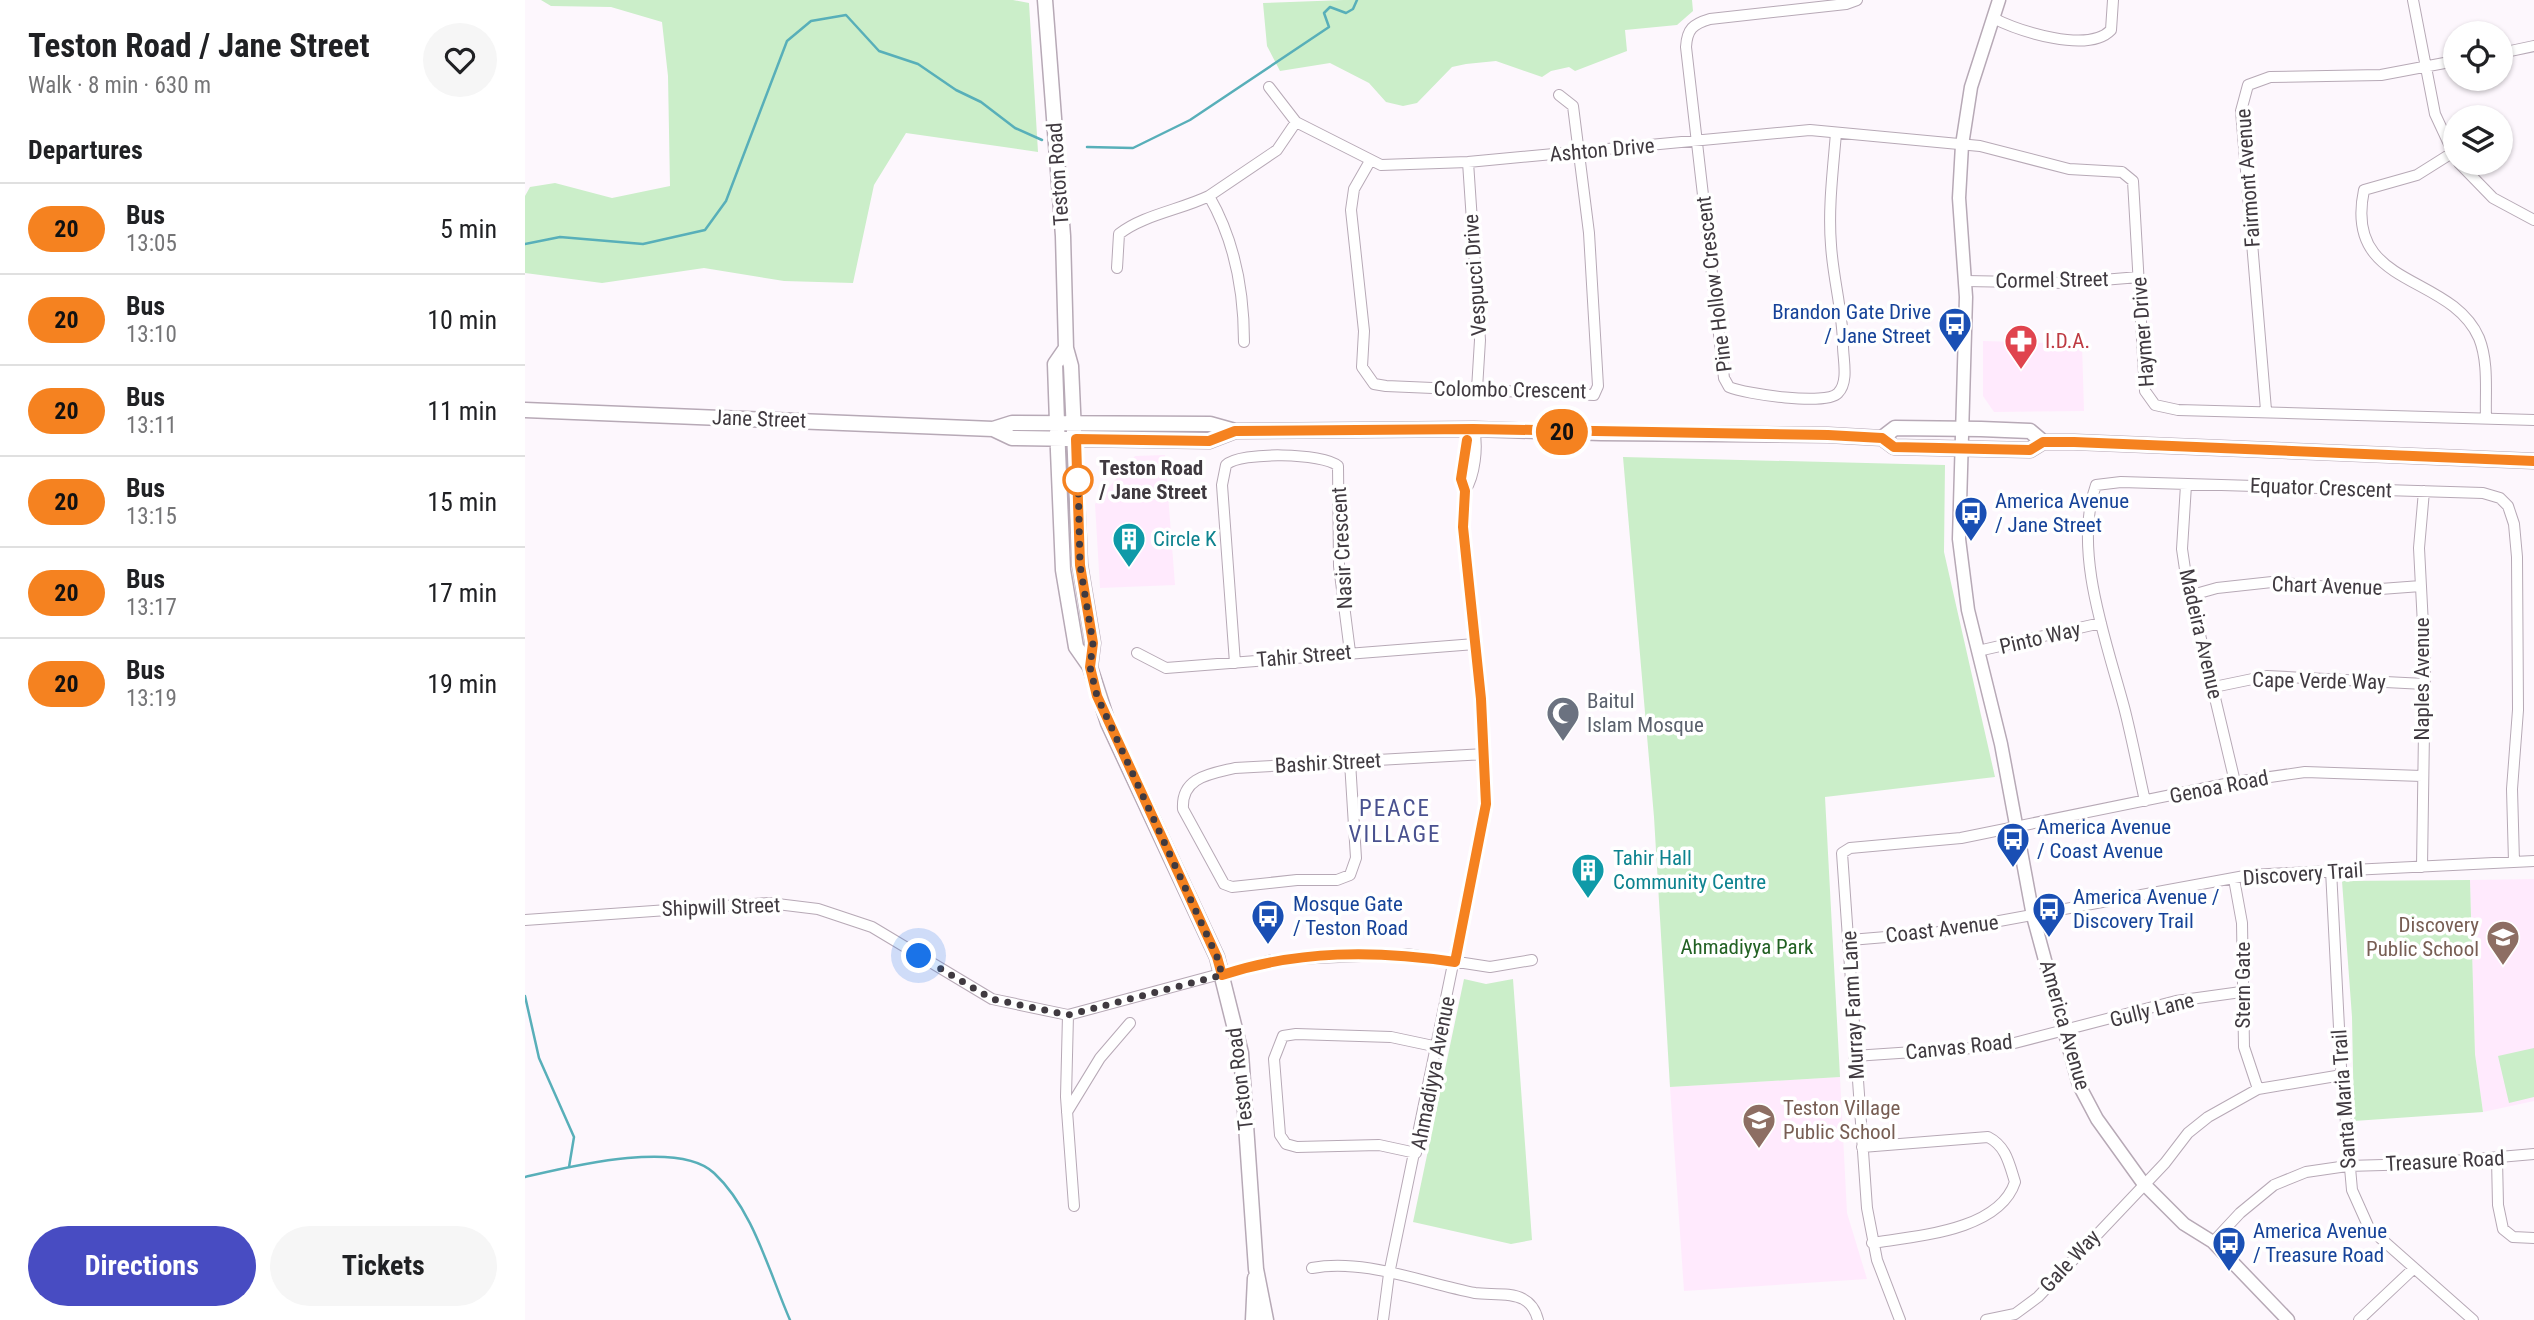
<!DOCTYPE html>
<html lang="en">
<head>
<meta charset="utf-8">
<style>
	:root { --surface:#fff; --page:#f6f6f6; --text:#202124; --muted:#757577; --line:#e0e0e0; --accent:#484cc2 }
	body { margin:0; font-family:"Roboto Condensed",sans-serif; background:var(--page); color:var(--text); height:100vh; display:flex; flex-direction:column; font-size:26px; white-space:nowrap }
	* { box-sizing:border-box; margin:0 }
	p { font-size:23px; color:var(--muted) }
	.icon { flex:none; width:38px; height:38px; fill:none; stroke:currentColor; stroke-width:2; stroke-linecap:round; stroke-linejoin:round }
	.map { position:relative; flex:1; overflow:hidden }
	.details { display:flex; flex-direction:column; background:var(--surface); width:525px }
	.details>* { flex:none }
	.badge { padding:0 14px; border-radius:23px; font-size:24px; line-height:46px }
	.tools { position:absolute; left:1918px; top:21px; display:grid; gap:14px }
	.tools a { display:grid; place-items:center; width:70px; height:70px; border-radius:50%; background:var(--surface); box-shadow:0 2px 5px #0004; font-size:35px }
	.you { position:absolute; width:35px; height:35px; margin:-18px; border:5px solid #fff; border-radius:50%; background:#1a73e8; box-shadow:0 0 0 10px #1a73e833 }
	.map>.badge { position:absolute; translate:-50% -50%; box-shadow:0 0 0 4px #fff }
	h2 { padding:0 28px; font-size:26px; line-height:63px }
	.round { display:grid; place-items:center; flex:none; width:74px; height:74px; border-radius:37px; background:var(--page) }
	.headline { display:flex; align-items:center; justify-content:space-between; height:119px; padding:0 28px }
	h1 { font-size:33px; font-weight:700; line-height:52px }
	.action { display:flex; gap:14px; margin-top:auto; padding:14px 28px }
	.action a { flex:1; height:80px; border-radius:42px; background:var(--accent); color:#fff; font-size:28px; font-weight:700; line-height:80px; text-align:center }
	.action a+a { background:var(--page); color:var(--text) }
	ul { padding:0; list-style:none }
	li { display:flex; align-items:center; gap:21px; height:91px; padding:0 28px; border-top:2px solid var(--line) }
	li div { flex:1 }
	li b { display:block; font-size:26px }
	li em { font-style:normal }
	li .badge { min-width:77px; font-weight:700; text-align:center }
	main { display:flex; flex:1; min-height:0 }
	.map>svg:first-child { display:block }
	.built { fill:#ffeafd }
	.green { fill:#cbeec9 }
	.lines { fill:none; stroke-linecap:round; stroke-linejoin:round }
	.stream { stroke:#58afb9; stroke-width:2.5 }
	.minor-casing { stroke:#b7a9b6; stroke-width:12 }
	.tertiary-casing { stroke:#b7a9b6; stroke-width:15 }
	.secondary-casing { stroke:#b7a9b6; stroke-width:17 }
	.minor { stroke:#fff; stroke-width:10 }
	.tertiary { stroke:#fff; stroke-width:12 }
	.secondary { stroke:#fff; stroke-width:14 }
	.line-casing { stroke:#fff; stroke-width:16 }
	.line { stroke:#f58220; stroke-width:10 }
	.walk { stroke:#403a40; stroke-width:7; stroke-dasharray:0 12.6 }
	.stop-dot { fill:#fff; stroke:#f58220; stroke-width:3.5 }
	.labels { text-anchor:middle; stroke-width:7; stroke-linejoin:round; paint-order:stroke }
	.street-label { font-size:21px; fill:#403a40; stroke:#fff }
	.transit-label { font-size:21px; fill:#164399; stroke:#fff; text-anchor:start }
	.health-label { font-size:21px; fill:#be3a42; stroke:#fff; text-anchor:start }
	.stop-label { font-size:21px; font-weight:bold; fill:#403a40; stroke:#fff; text-anchor:start }
	.culture-label { font-size:21px; fill:#0d838f; stroke:#fff; text-anchor:start }
	.worship-label { font-size:21px; fill:#5b616d; stroke:#fff; text-anchor:start }
	.education-label { font-size:21px; fill:#785e54; stroke:#fff; text-anchor:end }
	.park-label { font-size:21px; fill:#226123; stroke:#fff }
	.neighbourhood-label { font-size:23px; letter-spacing:2px; fill:#49518f; stroke:#fff }
</style>
</head>
<body>
<main>
<section class="details">
<div class="headline"><div><h1>Teston Road / Jane Street</h1><p>Walk · 8 min · 630 m</p></div><a class="round"><svg class="icon" aria-label="heart" viewBox="0 0 24 24"><path d="M12 20l-8-8c-3-5 5-10 8-4 3-6 11-1 8 4z"/></svg></a></div>
<h2>Departures</h2>
<ul>
<li><span class="badge" style="background:#f58220;color:#111">20</span><div><b>Bus</b><p>13:05</p></div><em>5 min</em></li>
<li><span class="badge" style="background:#f58220;color:#111">20</span><div><b>Bus</b><p>13:10</p></div><em>10 min</em></li>
<li><span class="badge" style="background:#f58220;color:#111">20</span><div><b>Bus</b><p>13:11</p></div><em>11 min</em></li>
<li><span class="badge" style="background:#f58220;color:#111">20</span><div><b>Bus</b><p>13:15</p></div><em>15 min</em></li>
<li><span class="badge" style="background:#f58220;color:#111">20</span><div><b>Bus</b><p>13:17</p></div><em>17 min</em></li>
<li><span class="badge" style="background:#f58220;color:#111">20</span><div><b>Bus</b><p>13:19</p></div><em>19 min</em></li>
</ul>
<div class="action"><a>Directions</a><a>Tickets</a></div>
</section>
<div class="map">
<svg width="2009" height="1320" viewBox="0 0 2009 1320">
	<rect width="100%" height="100%" fill="#fdf7fd"/>
	<path class="built" d="M1458,341L1557,344L1559,411L1469,412L1458,396Z
		M640,455L650,585L575,588L570,504L610,456Z
		M2009,879V1101L1958,1112L1950,1054L1945,880Z
		M1315,1077L1322,1213L1342,1279L1159,1291L1145,1087Z"/>
	<path class="green" d="M16,0H488L504,3L513,152L381,133L349,185L328,283L259,281L179,268L77,283L0,273V196L5,187L30,183L87,198L145,186L143,76L137,22L86,7L26,6Z
		M819,0H1167L1168,11L1152,25L1100,30L1102,51L1050,71L1044,67L1026,71L1017,77L971,61L941,64L927,67L892,103L878,106L861,102L844,83L805,63L755,71L742,46L738,3Z
		M1098,457L1420,465L1419,552L1470,777L1300,797L1315,1077L1145,1087L1129,817Z
		M1945,880L1950,1054L1958,1112L1829,1121L1827,1017L1817,881Z
		M939,979L961,984L988,979L1007,1240L986,1244L888,1222Z
		M2009,1048V1097L1984,1103L1973,1056Z"/>
	<g class="lines">
		<path class="stream" d="M562,147L608,148L665,120L804,27L799,13L805,7L821,13L828,9L832,0
			M0,244L35,237L118,244L180,230L201,201L262,41L286,21L321,15L354,51L393,64L431,90L456,102L490,128L517,140
			M0,996L14,1058L49,1137L44,1167
			M0,1177C43,1167 154,1139 189,1173C228,1209 244,1272 265,1320"/>
		<defs>
			<path id="minor" d="M1888,0L1910,114L1930,157
				M1468,18C1494,31 1563,54 1586,30L1588,0
				M1976,53L2009,46
				M744,87L771,122L856,165L943,162L1285,130L1455,146L1544,169L1597,172L1608,181L1620,391L1630,405L1653,410L2009,420
				M1311,133C1308,170 1303,208 1306,245C1308,279 1318,312 1318,346C1318,359 1324,382 1313,393C1302,406 1220,394 1204,387L1199,378L1161,47C1162,29 1168,24 1185,19L1321,4L1332,0
				M1927,153L1892,175L1839,190C1818,289 1925,272 1954,338C1964,363 1960,393 1961,418
				M845,161L829,189L826,210L839,331L837,367L849,384L861,386L1069,395L1073,386L1064,233L1048,106L1034,95
				M943,162L955,340L952,389
				M1934,163L1968,198L2009,220
				M684,196L752,150L771,122
				M592,268L594,234C618,215 655,210 684,196C710,241 719,291 719,342
				M1440,281L1541,283L1614,277
				M1741,410L1716,111L1723,85L1745,77L1856,75L1930,61
				M1661,485L1657,549L1661,576L1710,782
				M940,491C950,475 953,447 949,429
				M1667,595L1692,588L1747,582L1842,590L1896,586
				M1453,651L1576,623
				M612,653L641,668L950,644
				M710,663L697,485L701,465C715,451 799,453 813,466L814,566L825,652
				M1689,687L1742,676L1900,684
				M825,762L831,858L825,875L812,880H772L707,887L699,884L658,809C656,777 685,774 710,768L960,754
				M1620,801C1613,770 1607,738 1599,707C1582,643 1547,550 1571,485L1596,482L1958,493L1975,498L1983,506L1989,524L1992,557L1993,710L1987,789L1989,862
				M1897,867L1900,664L1894,548L1899,491
				M1806,870L1816,1067L1827,1190L1844,1228L1948,1320
				M1709,879L1717,923L1719,1047L1733,1089
				M0,920L244,903L293,909L347,927L467,999L543,1015L747,960L881,954L965,967L1007,960
				M1325,940L1409,933L1725,875L2009,861
				M543,1015L541,1097L549,1206
				M1329,1056L1478,1046L1651,1001L1716,992
				M542,1112L575,1058L605,1023
				M1337,1147L1463,1137C1481,1146 1484,1163 1490,1182C1474,1231 1391,1236 1347,1243
				M891,1153L854,1145L772,1147L761,1144L755,1135L749,1059L758,1036L771,1034L866,1037L913,1047
				M1972,1159L1973,1205L1978,1229L1988,1237L2009,1238
				M1688,1242L1715,1213L1749,1185L1781,1172L1822,1166L1894,1164L2009,1154
				M787,1268C839,1258 898,1283 950,1293C964,1295 986,1292 998,1299C1006,1303 1011,1312 1013,1320
				M858,1320L864,1274L961,804L956,699L938,527L940,491L936,479L942,440L949,429
				M1375,1320L1352,1260L1342,1208L1317,853L1325,848L1436,838L1710,782L1780,772L1897,776
				M1461,1320L1490,1314L1513,1297L1640,1163L1663,1133L1683,1117L1733,1089L1817,1075
				M1834,1320L1887,1270"/>
			<path id="tertiary" d="M1474,0L1446,87L1437,145L1434,198L1441,297L1434,539L1443,610L1476,744L1508,916L1554,1085L1572,1119L1618,1183L1659,1224L1688,1242L1763,1320"/>
			<path id="secondary" d="M520,0L538,236L541,348L546,366L555,565L568,643L565,667
				M541,348L530,364L533,451L538,570L551,647L565,667L583,723L692,957L716,1053L731,1269L741,1320
				M0,410L468,429L487,423L685,424L710,431L949,429L1076,433L1303,435L1357,438L1369,447L1505,450L1518,442H1549L2009,461
				M468,429L487,438L684,441L710,431
				M1357,438L1370,428L1456,429L1505,431L1518,442
				M728,1320L730,1278"/>
		</defs>
		<use href="#minor" class="minor-casing"/>
		<use href="#tertiary" class="tertiary-casing"/>
		<use href="#secondary" class="secondary-casing"/>
		<use href="#minor" class="minor"/>
		<use href="#tertiary" class="tertiary"/>
		<use href="#secondary" class="secondary"/>
	</g>
	<g class="lines">
		<defs>
			<path id="line" d="M942,440L936,479L940,491L938,527L956,699L961,804L930,962C851,950 773,950 697,975L692,957L572,696L565,667L568,643L555,565L551,439L684,441L710,431L948,429L1303,435L1357,438L1369,447L1505,450L1518,442H1549L2009,461"/>
		</defs>
		<use href="#line" class="line-casing"/>
		<use href="#line" class="line"/>
		<path class="walk" d="M394,956L467,999L543,1015L697,975L692,957L572,696L565,667L568,643L555,565L553,474V480"/>
	</g>
	<defs>
		<symbol id="bus-pin" viewBox="-11 -11 22 30"><path d="M0 17L-7.5 6A9.5 9.5 0 1 1 7.5 6Z" fill="#1a4fb4" stroke="#fff"/><path d="M-5-6H5V4H4V6H2V4H-2V6H-4V4H-5ZM-3.5-4V0h7V-4ZM-3.5 1.2v1.5H-2V1.2ZM2 1.2v1.5H3.5V1.2Z" fill="#fff"/></symbol>
		<symbol id="pharmacy-pin" viewBox="-11 -11 22 30"><path d="M0 17L-7.5 6A9.5 9.5 0 1 1 7.5 6Z" fill="#e0444e" stroke="#fff"/><path d="M-2-6h4v4h4v4h-4v4h-4v-4h-4v-4h4Z" fill="#fff"/></symbol>
		<symbol id="building-pin" viewBox="-11 -11 22 30"><path d="M0 17L-7.5 6A9.5 9.5 0 1 1 7.5 6Z" fill="#0f9aa8" stroke="#fff"/><path d="M-4-6H4V6H1V3H-1V6H-4ZM-2.5-4.3h1.7v1.8h-1.7ZM.8-4.3h1.7v1.8H.8ZM-2.5-1h1.7V.8h-1.7ZM.8-1h1.7V.8H.8Z" fill="#fff"/></symbol>
		<symbol id="mosque-pin" viewBox="-11 -11 22 30"><path d="M0 17L-7.5 6A9.5 9.5 0 1 1 7.5 6Z" fill="#6b7280" stroke="#fff"/><path d="M3.5-4.9A6 6 0 1 0 3.5 4.9A5 5 0 1 1 3.5-4.9Z" fill="#fff"/></symbol>
		<symbol id="school-pin" viewBox="-11 -11 22 30"><path d="M0 17L-7.5 6A9.5 9.5 0 1 1 7.5 6Z" fill="#8d6e63" stroke="#fff"/><path d="M0-5L7-2L0 1L-7-2ZM-4 1L0 2.5L4 1V4Q0 6-4 4Z" fill="#fff"/></symbol>
	</defs>
	<g fill-rule="evenodd">
		<use href="#bus-pin" x="1411" y="305" width="38" height="52"/>
		<use href="#pharmacy-pin" x="1477" y="322" width="38" height="52"/>
		<use href="#bus-pin" x="1427" y="494" width="38" height="52"/>
		<use href="#building-pin" x="585" y="520" width="38" height="52"/>
		<use href="#mosque-pin" x="1019" y="694" width="38" height="52"/>
		<use href="#bus-pin" x="1469" y="820" width="38" height="52"/>
		<use href="#building-pin" x="1044" y="851" width="38" height="52"/>
		<use href="#bus-pin" x="1505" y="890" width="38" height="52"/>
		<use href="#bus-pin" x="724" y="897" width="38" height="52"/>
		<use href="#school-pin" x="1959" y="918" width="38" height="52"/>
		<use href="#school-pin" x="1215" y="1101" width="38" height="52"/>
		<use href="#bus-pin" x="1685" y="1224" width="38" height="52"/>
	</g>
	<circle class="stop-dot" cx="553" cy="480" r="14"/>
	<g class="labels">
		<g class="street-label">
			<text transform="translate(1077 150) rotate(-5)" y="7">Ashton Drive</text>
			<text transform="translate(533 174) rotate(-94)" y="7">Teston Road</text>
			<text transform="translate(1723 178) rotate(-94)" y="7">Fairmont Avenue</text>
			<text transform="translate(950 275) rotate(-94)" y="7">Vespucci Drive</text>
			<text transform="translate(1527 280) rotate(-1)" y="7">Cormel Street</text>
			<text transform="translate(1189 284) rotate(-97)" y="7">Pine Hollow Crescent</text>
			<text transform="translate(1618 332) rotate(-94)" y="7">Haymer Drive</text>
			<text transform="translate(985 390) rotate(1)" y="7">Colombo Crescent</text>
			<text transform="translate(234 419) rotate(2)" y="7">Jane Street</text>
			<text transform="translate(1796 488) rotate(2)" y="7">Equator Crescent</text>
			<text transform="translate(817 548) rotate(-93)" y="7">Nasir Crescent</text>
			<text transform="translate(1802 586) rotate(2)" y="7">Chart Avenue</text>
			<text transform="translate(1676 634) rotate(77)" y="7">Madeira Avenue</text>
			<text transform="translate(1515 638) rotate(-13)" y="7">Pinto Way</text>
			<text transform="translate(779 656) rotate(-5)" y="7">Tahir Street</text>
			<text transform="translate(1897 679) rotate(-90)" y="7">Naples Avenue</text>
			<text transform="translate(1794 681) rotate(1)" y="7">Cape Verde Way</text>
			<text transform="translate(803 763) rotate(-3)" y="7">Bashir Street</text>
			<text transform="translate(1694 787) rotate(-11)" y="7">Genoa Road</text>
			<text transform="translate(1778 874) rotate(-4)" y="7">Discovery Trail</text>
			<text transform="translate(196 907) rotate(-2)" y="7">Shipwill Street</text>
			<text transform="translate(1417 929) rotate(-7)" y="7">Coast Avenue</text>
			<text transform="translate(1718 985) rotate(-90)" y="7">Stern Gate</text>
			<text transform="translate(1328 1005) rotate(-93)" y="7">Murray Farm Lane</text>
			<text transform="translate(1627 1010) rotate(-14)" y="7">Gully Lane</text>
			<text transform="translate(1540 1025) rotate(74)" y="7">America Avenue</text>
			<text transform="translate(1434 1047) rotate(-6)" y="7">Canvas Road</text>
			<text transform="translate(908 1073) rotate(-79)" y="7">Ahmadiyya Avenue</text>
			<text transform="translate(715 1079) rotate(-97)" y="7">Teston Road</text>
			<text transform="translate(1819 1099) rotate(-94)" y="7">Santa Maria Trail</text>
			<text transform="translate(1920 1161) rotate(-3)" y="7">Treasure Road</text>
			<text transform="translate(1545 1261) rotate(-47)" y="7">Gale Way</text>
		</g>
		<g class="transit-label">
			<text x="1406" y="319" text-anchor="end">Brandon Gate Drive<tspan x="1406" dy="24">/ Jane Street</tspan></text>
			<text x="1470" y="508">America Avenue<tspan x="1470" dy="24">/ Jane Street</tspan></text>
			<text x="1512" y="834">America Avenue<tspan x="1512" dy="24">/ Coast Avenue</tspan></text>
			<text x="1548" y="904">America Avenue /<tspan x="1548" dy="24">Discovery Trail</tspan></text>
			<text x="768" y="911">Mosque Gate<tspan x="768" dy="24">/ Teston Road</tspan></text>
			<text x="1728" y="1238">America Avenue<tspan x="1728" dy="24">/ Treasure Road</tspan></text>
		</g>
		<g class="health-label">
			<text x="1520" y="348">I.D.A.</text>
		</g>
		<g class="stop-label">
			<text x="574" y="475">Teston Road<tspan x="574" dy="24">/ Jane Street</tspan></text>
		</g>
		<g class="culture-label">
			<text x="628" y="546">Circle K</text>
			<text x="1088" y="865">Tahir Hall<tspan x="1088" dy="24">Community Centre</tspan></text>
		</g>
		<g class="worship-label">
			<text x="1062" y="708">Baitul<tspan x="1062" dy="24">Islam Mosque</tspan></text>
		</g>
		<g class="education-label">
			<text x="1954" y="932">Discovery<tspan x="1954" dy="24">Public School</tspan></text>
			<text x="1258" y="1115" text-anchor="start">Teston Village<tspan x="1258" dy="24">Public School</tspan></text>
		</g>
		<g class="park-label">
			<text x="1222" y="954">Ahmadiyya Park</text>
		</g>
		<g class="neighbourhood-label">
			<text x="870" y="816">PEACE<tspan x="870" dy="26">VILLAGE</tspan></text>
		</g>
	</g>
</svg>
<div class="tools">
<a><svg class="icon" aria-label="locate" viewBox="0 0 24 24"><circle cx="12" cy="12" r="6"/><path d="M12 2v4M12 18v4M2 12h4M18 12h4"/></svg></a>
<a><svg class="icon" aria-label="layers" viewBox="0 0 24 24"><path d="M12 4l9 5-9 5-9-5zM3 14l9 5 9-5"/></svg></a>
</div>
<div class="you" style="left:394px;top:956px"></div>
<b class="badge" style="left:1037px;top:432px;background:#f58220;color:#111">20</b>
</div>
</main>
</body>
</html>
